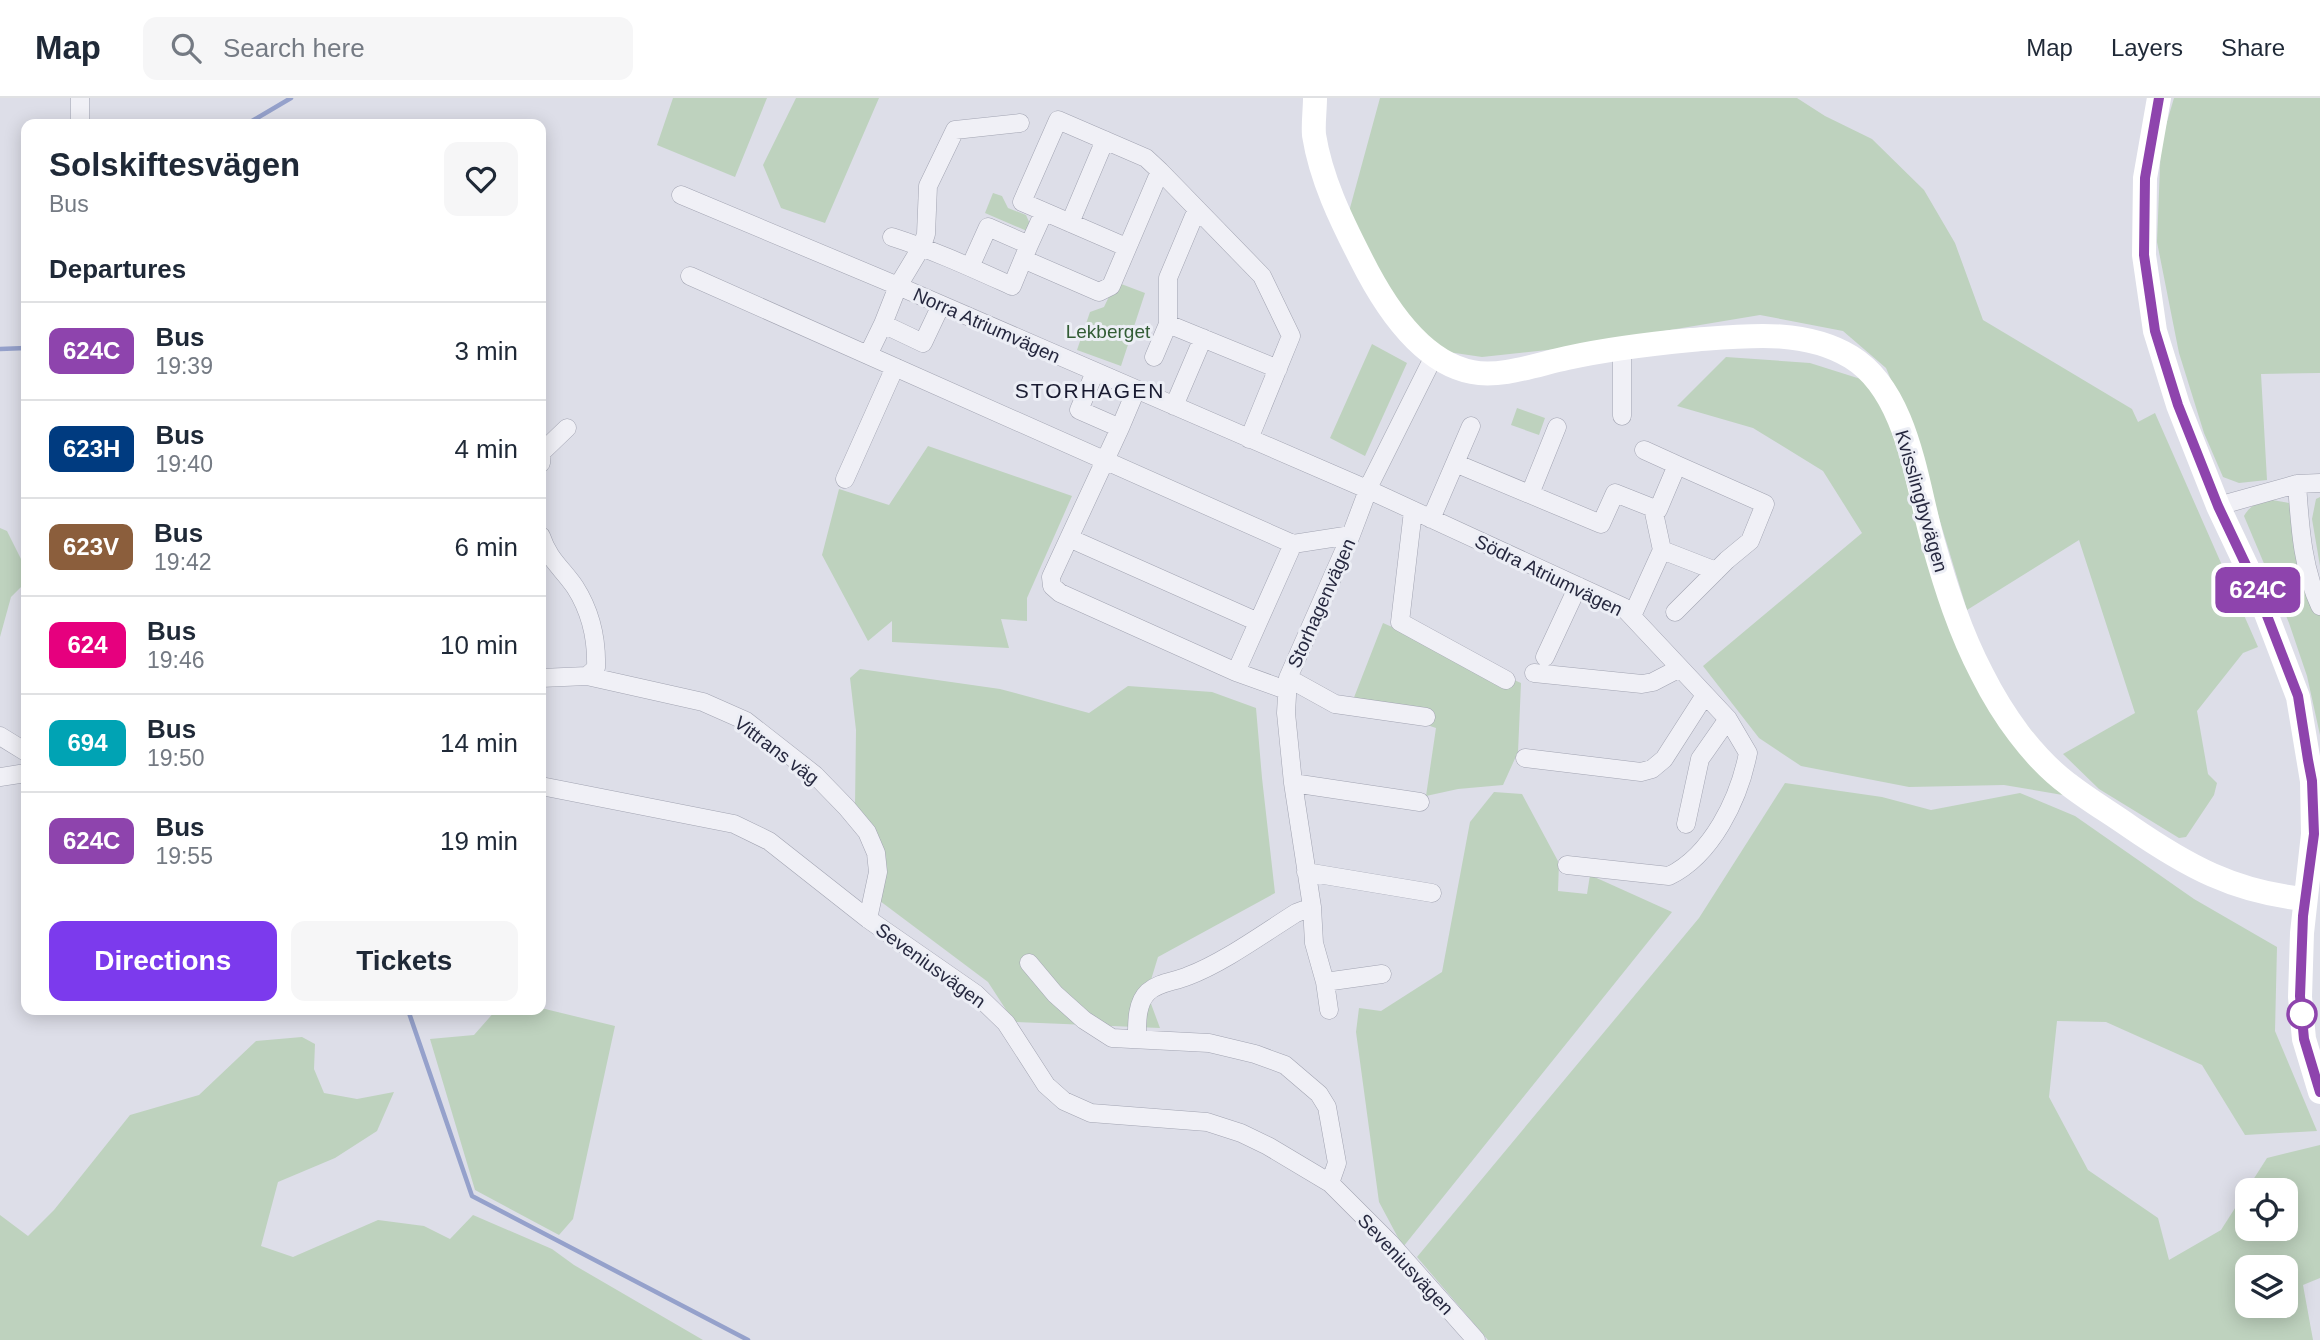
<!DOCTYPE html>
<html lang="en">
<head>
<meta charset="utf-8">
<style>
	:root { --surface:#fff; --page:#f6f6f7; --text:#1f2937; --muted:#747a83; --line:#e0e1e3; --accent:#7c3aed }
	body { margin:0; font-family:Helvetica,sans-serif; background:var(--page); color:var(--text); height:100vh; display:flex; flex-direction:column; font-size:26px; white-space:nowrap }
	* { box-sizing:border-box; margin:0 }
	p { font-size:23px; color:var(--muted) }
	.icon { flex:none; width:38px; height:38px; fill:none; stroke:currentColor; stroke-width:2; stroke-linecap:round; stroke-linejoin:round }
	.map { position:relative; flex:1; overflow:hidden }
	.sheet { position:absolute; left:21px; top:21px; width:525px; height:896px; display:flex; flex-direction:column; background:var(--surface); border-radius:14px; box-shadow:0 4px 18px #0003 }
	.sheet>* { flex:none }
	.badge { padding:0 14px; border-radius:10px; font-size:24px; line-height:46px }
	.buttons { position:absolute; left:2235px; top:1080px; display:grid; gap:14px }
	.buttons a { display:grid; place-items:center; width:63px; height:63px; border-radius:14px; background:var(--surface); box-shadow:0 4px 18px #0003; font-size:35px }
	.map>.badge { position:absolute; translate:-50% -50%; box-shadow:0 0 0 4px #fff }
	h2 { padding:0 28px; font-size:26px; line-height:63px }
	.round { display:grid; place-items:center; flex:none; width:74px; height:74px; border-radius:14px; background:var(--page) }
	.headline { display:flex; align-items:center; justify-content:space-between; height:119px; padding:0 28px }
	h1 { font-size:33px; font-weight:700; line-height:52px }
	.cta { display:flex; gap:14px; margin-top:auto; padding:14px 28px }
	.cta a { flex:1; height:80px; border-radius:14px; background:var(--accent); color:#fff; font-size:28px; font-weight:700; line-height:80px; text-align:center }
	.cta a+a { background:var(--page); color:var(--text) }
	ul { padding:0; list-style:none }
	li { display:flex; align-items:center; gap:21px; height:98px; padding:0 28px; border-top:2px solid var(--line) }
	li div { flex:1 }
	li b { display:block; font-size:26px }
	li em { font-style:normal }
	li .badge { min-width:77px; font-weight:700; text-align:center }
	header { display:flex; align-items:center; gap:42px; box-sizing:border-box; height:98px; padding:0 35px; background:var(--surface); border-bottom:2px solid var(--line) }
	header strong { font-size:33px }
	nav { display:flex; gap:38px; margin-inline-start:auto; font-size:24px }
	.search { width:490px; height:63px; background:var(--page); display:flex; align-items:center; gap:18px; box-sizing:border-box; padding:0 24px; border-radius:14px; color:var(--muted); font-size:26px }
	.map>svg:first-child { display:block }
	.green { fill:#bed2be; fill-rule:evenodd }
	.lines { fill:none; stroke-linecap:round; stroke-linejoin:round }
	.stream { stroke:#95a1cb; stroke-width:4.5 }
	.street-casing { stroke:#a2a4b2; stroke-width:19 }
	.street { stroke:#f0f0f6; stroke-width:18 }
	.secondary { stroke:#fff; stroke-width:24 }
	.line-casing { stroke:#fff; stroke-width:16 }
	.line { stroke:#8e44ad; stroke-width:10 }
	.stop-dot { fill:#fff; stroke:#8e44ad; stroke-width:3.5 }
	.labels { text-anchor:middle; stroke-width:6; stroke-linejoin:round; paint-order:stroke }
	.street-label { font-size:19px; fill:#26283f; stroke:#eceef5 }
	.park-label { font-size:19px; fill:#325c35; stroke:#eceef5 }
	.neighbourhood-label { font-size:21px; letter-spacing:2px; fill:#181a30; stroke:#eceef5 }
</style>
</head>
<body>
<header>
<strong>Map</strong>
<div class="search"><svg class="icon" aria-label="search" viewBox="0 0 24 24"><circle cx="10" cy="10" r="6"/><path d="M15 15l6 6"/></svg>Search here</div>
<nav><a>Map</a><a>Layers</a><a>Share</a></nav>
</header>
<div class="map">
<svg width="2320" height="1242" viewBox="0 0 2320 1242">
	<rect width="100%" height="100%" fill="#dddee8"/>
	<path class="green" d="M673,0H767L735,79L657,47Z
		M796,0H879L825,125L781,110L763,67Z
		M1380,0H1797L1825,18L1872,41L1924,92L1955,145L1983,222L2132,311L2138,324L2155,315L2258,549L2243,555L2197,613L2208,676L2217,685L2214,697L2186,739L2179,740L2099,691L2063,656L2135,615L2079,442L1967,512L1912,331L1886,270L1843,233L1760,217L1556,251L1482,259L1428,251L1347,121Z
		M2174,0H2320V275L2261,276L2267,382L2239,385L2223,379L2204,335L2179,255L2157,144L2161,44Z
		M993,95L1002,98L1008,110L1026,117L1030,126L1027,133L985,115Z
		M1116,184L1145,195L1121,268L1077,252L1090,214L1104,209Z
		M1372,246L1407,265L1365,358L1330,340Z
		M1726,259L1810,265L1867,283L1885,315L1925,423L1948,528L2086,701L2004,687L1909,689L1801,668L1759,640L1703,568L1862,435L1823,373L1753,330L1677,308Z
		M1517,310L1545,320L1539,337L1511,327Z
		M928,348L1072,398L1027,500V523L1001,521L1009,550L892,544V523L868,543L822,457L839,391L889,407Z
		M2320,399V468L2312,421L2316,401Z
		M2272,402L2289,405L2293,418L2305,482L2320,518V637L2307,578L2289,525L2244,418C2251,406 2259,404 2272,402Z
		M0,430L7,433L23,465L26,462V484L11,499L0,539Z
		M1383,525L1521,585L1518,654L1503,687L1458,691L1426,698L1436,630L1353,602Z
		M860,571L1000,591L1089,615L1128,588L1212,594L1256,610L1262,680L1275,795L1158,859L1147,895L1160,930L1014,924L988,884L872,797L871,764L855,709L856,632L850,580Z
		M1785,685L1882,699L1931,712L2020,695L2075,718L2194,801L2277,849L2275,933L2317,1033L2245,1037L2202,967L2106,924L2057,923L2049,999L2088,1072L2158,1120L2169,1162L2221,1132L2267,1060L2320,1047V1180L2303,1187L2313,1242H1488L1417,1159L1699,820ZM2247,1092H2286V1130H2247ZM2247,1169H2286V1208H2247Z
		M1494,694L1522,696L1559,765L1558,793L1587,796L1590,777L1672,814L1403,1149L1379,1104L1356,934L1359,910L1381,913L1442,874L1470,724Z
		M541,910L615,928L573,1121L559,1137L475,1092L430,941L474,937L496,912Z
		M302,939L315,946L314,971L324,995L357,1001L394,994L377,1033L335,1060L278,1084L261,1148L293,1159L378,1122L424,1128L450,1141L473,1117L552,1151L574,1167L703,1242H0V1117L28,1138L54,1112L130,1017L199,997L256,943Z"/>
	<g class="lines">
		<path class="stream" d="M247,26L291,0
			M0,251L26,250
			M408,912L472,1098L748,1242"/>
		<defs>
			<path id="street" d="M80,26V0
				M681,97L898,188L1369,392L1623,509L1728,621L1748,655C1739,701 1712,757 1669,778L1567,767
				M1070,125L1105,42
				M892,139C933,152 972,170 1012,188L1029,147L988,129L970,169
				M1029,147L1044,114
				M1126,149L1022,104L1058,22L1146,60L1160,73L1262,178L1291,238L1249,341
				M1023,161L1099,194L1111,188L1160,73
				M690,178L1293,446
				M941,207L923,245L883,226L898,188L922,148L926,136L928,88L955,32L1020,25
				M1168,226L1278,271
				M1622,248V318
				M868,257L883,226
				M1154,259L1168,226V180L1197,111
				M1095,274L1079,312L1120,330L1136,292
				M1174,308L1203,240
				M1120,330L1051,479L1052,488L1060,495L1236,574
				M1644,352L1677,367
				M541,365L542,354L567,330
				M1455,365L1601,426L1615,395L1658,412L1677,367L1765,406L1750,443L1727,462L1675,514
				M845,381L895,269
				M2297,386C2300,428 2302,469 2320,508
				M1530,396L1557,329
				M2218,408L2297,386L2320,385
				M1653,410L1662,452
				M1413,413L1400,524L1506,582
				M1431,421L1471,328
				M541,438C549,462 562,470 575,489C591,514 597,541 596,570L587,578
				M1069,440L1258,524
				M1632,518L1662,452L1716,473
				M1545,559L1578,488
				M1534,575L1642,586L1653,584L1680,570
				M541,580L587,578L703,604L746,623L815,677L847,710L867,734L876,755L878,774L868,821
				M1288,580L1335,606L1426,619
				M1286,592L1236,574L1293,446L1351,437
				M0,638L26,654
				M1525,660L1641,674L1652,671L1664,661L1705,597
				M0,679L26,675
				M1293,685L1420,704
				M541,688L734,726L769,743L868,821L976,896L1006,925L1046,987L1064,1003L1091,1015L1207,1024L1241,1035L1268,1048L1330,1085L1390,1145L1476,1242
				M1686,726L1700,661L1728,621
				M1306,774L1432,795
				M1029,865L1055,896L1084,922L1112,940L1209,945L1255,956L1285,967L1319,996L1327,1009L1337,1065L1330,1085
				M1325,884L1382,876
				M1329,912L1325,884L1314,845L1312,809L1293,685L1286,615L1288,580L1351,437L1371,384L1434,258
				M1137,941C1137,927 1136,905 1148,894C1159,884 1174,884 1188,878C1223,865 1264,835 1296,815L1312,809"/>
		</defs>
		<use href="#street" class="street-casing"/>
		<use href="#street" class="street"/>
		<path class="secondary" d="M1315,0C1315,12 1313,25 1314,37C1321,81 1341,122 1361,161C1383,205 1420,264 1472,274C1501,280 1538,266 1567,260C1608,251 1649,246 1691,242C1744,238 1803,230 1851,259C1908,294 1916,385 1933,444C1946,490 1960,534 1982,576C2002,616 2032,659 2068,686C2087,701 2109,714 2129,728C2187,768 2234,794 2305,801
			M2159,0L2145,80L2144,157L2155,233L2178,307L2218,408L2254,484L2298,599L2312,683L2313,736L2302,835L2300,899L2304,941L2320,994"/>
	</g>
	<g class="lines">
		<defs>
			<path id="line" d="M2159,0L2145,80L2144,157L2155,233L2178,307L2218,408L2254,484L2298,598L2308,662L2312,683L2314,736L2303,818L2300,898L2304,941L2320,994"/>
		</defs>
		<use href="#line" class="line-casing"/>
		<use href="#line" class="line"/>
	</g>
	<circle class="stop-dot" cx="2302" cy="916" r="14"/>
	<g class="labels">
		<g class="street-label">
			<text transform="translate(987 227) rotate(24)" y="7">Norra Atriumvägen</text>
			<text transform="translate(1922 403) rotate(74)" y="7">Kvisslingbyvägen</text>
			<text transform="translate(1549 477) rotate(26)" y="7">Södra Atriumvägen</text>
			<text transform="translate(1321 505) rotate(-66)" y="7">Storhagenvägen</text>
			<text transform="translate(777 652) rotate(37)" y="7">Vittrans väg</text>
			<text transform="translate(931 867) rotate(36)" y="7">Seveniusvägen</text>
			<text transform="translate(1406 1166) rotate(47)" y="7">Seveniusvägen</text>
		</g>
		<g class="park-label">
			<text x="1108" y="240">Lekberget</text>
		</g>
		<g class="neighbourhood-label">
			<text x="1090" y="300">STORHAGEN</text>
		</g>
	</g>
</svg>
<div class="buttons">
<a><svg class="icon" aria-label="locate" viewBox="0 0 24 24"><circle cx="12" cy="12" r="6"/><path d="M12 2v4M12 18v4M2 12h4M18 12h4"/></svg></a>
<a><svg class="icon" aria-label="layers" viewBox="0 0 24 24"><path d="M12 4l9 5-9 5-9-5zM3 14l9 5 9-5"/></svg></a>
</div>
<b class="badge" style="left:2258px;top:492px;background:#8e44ad;color:#fff">624C</b>
<section class="sheet">
<div class="headline"><div><h1>Solskiftesvägen</h1><p>Bus</p></div><a class="round"><svg class="icon" aria-label="heart" viewBox="0 0 24 24"><path d="M12 20l-8-8c-3-5 5-10 8-4 3-6 11-1 8 4z"/></svg></a></div>
<h2>Departures</h2>
<ul>
<li><span class="badge" style="background:#8e44ad;color:#fff">624C</span><div><b>Bus</b><p>19:39</p></div><em>3 min</em></li>
<li><span class="badge" style="background:#003b80;color:#fff">623H</span><div><b>Bus</b><p>19:40</p></div><em>4 min</em></li>
<li><span class="badge" style="background:#8b5e3c;color:#fff">623V</span><div><b>Bus</b><p>19:42</p></div><em>6 min</em></li>
<li><span class="badge" style="background:#e6007e;color:#fff">624</span><div><b>Bus</b><p>19:46</p></div><em>10 min</em></li>
<li><span class="badge" style="background:#00a3b4;color:#fff">694</span><div><b>Bus</b><p>19:50</p></div><em>14 min</em></li>
<li><span class="badge" style="background:#8e44ad;color:#fff">624C</span><div><b>Bus</b><p>19:55</p></div><em>19 min</em></li>
</ul>
<div class="cta"><a>Directions</a><a>Tickets</a></div>
</section>
</div>
</body>
</html>
